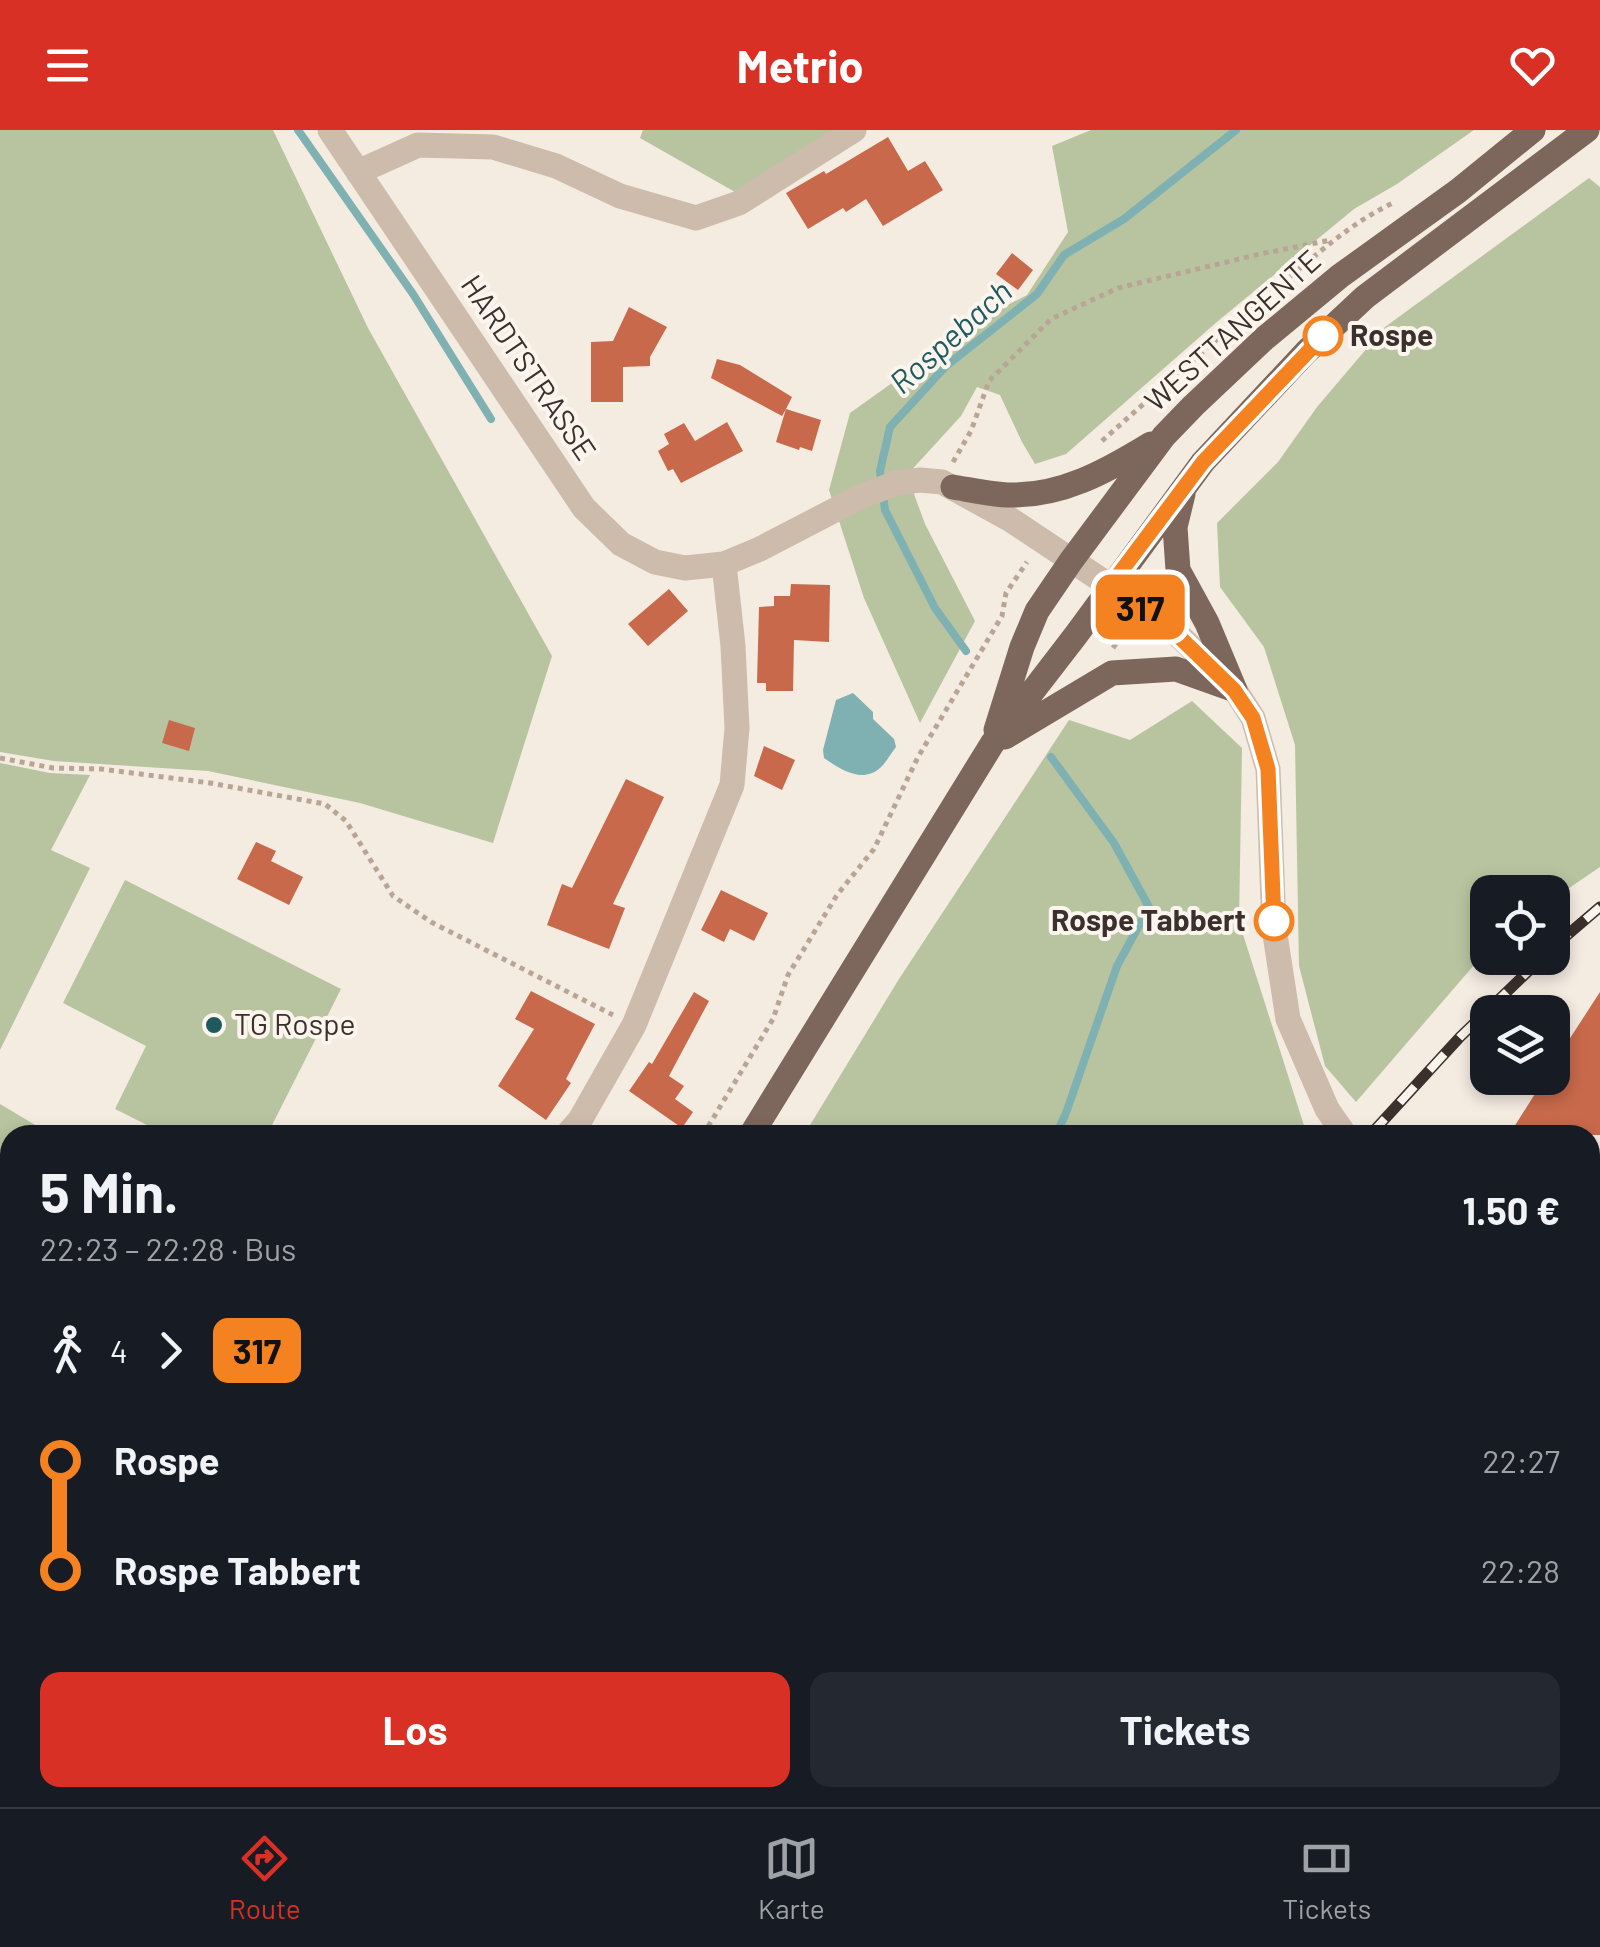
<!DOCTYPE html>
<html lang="de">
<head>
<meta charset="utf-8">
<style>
	:root { --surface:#171b24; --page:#242831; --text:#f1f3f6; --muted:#9ea1a6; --line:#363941; --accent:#d93025 }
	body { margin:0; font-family:Barlow,sans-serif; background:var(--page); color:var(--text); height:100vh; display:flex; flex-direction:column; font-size:38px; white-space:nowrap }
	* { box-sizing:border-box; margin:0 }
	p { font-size:32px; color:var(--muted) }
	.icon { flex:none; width:55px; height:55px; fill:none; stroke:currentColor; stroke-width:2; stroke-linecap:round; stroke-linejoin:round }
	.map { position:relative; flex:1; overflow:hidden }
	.side { position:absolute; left:0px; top:995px; width:1600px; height:682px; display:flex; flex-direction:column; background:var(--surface); border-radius:30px 30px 0 0; box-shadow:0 5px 15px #0003 }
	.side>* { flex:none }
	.badge { padding:0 20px; border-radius:15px; font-size:35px; line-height:65px }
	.tools { position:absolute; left:1470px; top:745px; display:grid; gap:20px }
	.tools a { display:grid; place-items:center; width:100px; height:100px; border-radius:20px; background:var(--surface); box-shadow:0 5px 15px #0003; font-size:50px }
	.map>.badge { position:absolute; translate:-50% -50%; box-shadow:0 0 0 5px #fff }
	.legs { display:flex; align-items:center; gap:15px; height:110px; padding:0 40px; font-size:32px }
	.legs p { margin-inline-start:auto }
	.summary { display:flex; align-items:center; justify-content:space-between; height:170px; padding:0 40px }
	h1 { font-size:55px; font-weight:700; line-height:75px }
	.primary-button { display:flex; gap:20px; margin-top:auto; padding:20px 40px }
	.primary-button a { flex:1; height:115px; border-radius:20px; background:var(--accent); color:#fff; font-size:40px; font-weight:700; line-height:115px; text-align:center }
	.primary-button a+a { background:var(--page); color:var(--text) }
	ul { padding:0 40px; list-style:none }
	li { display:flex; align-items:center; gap:35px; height:110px; font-size:38px }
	li i { display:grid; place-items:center; width:15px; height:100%; margin:0 12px; background:currentColor }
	li i::after { content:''; width:25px; height:25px; margin:-12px; border:8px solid; border-radius:50%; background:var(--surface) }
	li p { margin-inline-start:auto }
	li:first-child i { background:linear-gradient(#0000 50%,currentColor 0) }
	li:last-child i { background:linear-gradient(currentColor 50%,#0000 0) }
	header { display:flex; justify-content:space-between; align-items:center; height:130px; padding:0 40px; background:var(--accent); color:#fff; font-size:45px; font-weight:700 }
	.dock { display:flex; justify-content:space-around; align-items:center; height:140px; border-top:2px solid var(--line); background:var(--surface); font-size:28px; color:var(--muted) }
	.dock a { display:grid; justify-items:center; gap:5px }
	.dock .current { color:var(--accent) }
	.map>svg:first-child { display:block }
	.green { fill:#b8c4a0 }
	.water { fill:#7fb0b2 }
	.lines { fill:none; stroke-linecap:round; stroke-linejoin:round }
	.stream { stroke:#7fb0b2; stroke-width:8 }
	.building { fill:#c8694b }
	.path { stroke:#b9a596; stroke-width:5; stroke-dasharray:5 5; stroke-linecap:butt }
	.service { stroke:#cdbbac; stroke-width:15 }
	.minor { stroke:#cdbbac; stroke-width:25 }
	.tertiary { stroke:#cdbbac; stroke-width:25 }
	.primary { stroke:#7d675c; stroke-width:25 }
	.rail-casing { stroke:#3b302b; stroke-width:11 }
	.rail { stroke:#fbf5ee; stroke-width:8; stroke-dasharray:22; stroke-linecap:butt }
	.line-1-casing { stroke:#fff; stroke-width:22 }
	.line-1 { stroke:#f58220; stroke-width:15 }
	.stop-1-dot { fill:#fff; stroke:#f58220; stroke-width:5 }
	.poi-dot { fill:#1f5a5e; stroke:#fbf5ee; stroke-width:4 }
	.labels { text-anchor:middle; stroke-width:8; stroke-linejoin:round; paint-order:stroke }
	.street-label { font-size:30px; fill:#3b302b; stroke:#fbf5ee }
	.stop-label { font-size:30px; font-weight:bold; fill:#3b302b; stroke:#fbf5ee; text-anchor:start }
	.poi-label { font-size:30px; fill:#3b302b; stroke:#fbf5ee; text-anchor:start }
	.water-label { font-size:32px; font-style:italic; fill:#1f5a5e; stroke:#fbf5ee }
</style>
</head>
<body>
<header><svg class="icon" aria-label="menu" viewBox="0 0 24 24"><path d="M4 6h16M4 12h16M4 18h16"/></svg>Metrio<svg class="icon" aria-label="heart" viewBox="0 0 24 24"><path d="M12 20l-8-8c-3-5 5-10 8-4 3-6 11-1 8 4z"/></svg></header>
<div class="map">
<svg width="1600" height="1677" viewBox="0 0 1600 1677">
	<rect width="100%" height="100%" fill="#f4ebe1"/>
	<path class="green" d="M0,0H273L368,198L552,526L493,713L360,673L208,641L54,631L0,622Z
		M643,0H833L735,62L640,8Z
		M1091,0H1474L1397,54L1354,79L1218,191L1066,324L1035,334L1022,312L1000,265L977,257L961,286L907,345L925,394L975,491L920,593L864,468L829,360L850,283L986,186L1027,165L1068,102L1052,16Z
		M1589,48L1600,57V737L1553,769L1552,762H1488L1487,820L1356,972L1325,936L1299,836L1295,615L1264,517L1220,457L1217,393L1278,332L1317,277L1385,197Z
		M1192,571L1242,618L1239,792L1307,1005H804L899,849L1069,590L1130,610Z
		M0,633L50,643L90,645L51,720L90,738L0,920Z
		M125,750L341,859L267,1005H167L115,979L146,916L63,873Z
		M0,974L52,1005H10V1668H84L82,1677H0Z
		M1590,1188L1600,1191V1373L1590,1369Z
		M518,1668H1389L1393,1677H516Z"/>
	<path class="water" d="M853,563L873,582V589L894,609L896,617C891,623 886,633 880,638C862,654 840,639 824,628L823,620L836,570Z"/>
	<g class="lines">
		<path class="stream" d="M298,0L413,164L491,289
			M966,521L935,478L885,380L880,341L890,297L946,236L1037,164L1064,125L1124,89L1236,0
			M1051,627L1114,713L1149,777L1117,836L1066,983L1056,1005
			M555,1677L557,1668"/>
	</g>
	<path class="building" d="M888,7L908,41L925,31L943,60L883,96L866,69L846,82L843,78L808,99L786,63L824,41L826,44Z
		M1012,123L1033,140L1018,160L996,144Z
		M629,177L667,197L650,227V236L623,237V272H591V212L613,211Z
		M717,229L740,235L792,267L786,279L821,290L812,321L800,317L799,320L776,312L786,279L782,286L711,248Z
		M727,292L743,321L681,353L673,339L668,341L658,321L669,314L664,304L684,293L695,311Z
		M791,454L830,455L829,512L794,510L793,561H766V553H757L759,477L774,476V466H790Z
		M669,459L688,481L648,516L628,494Z
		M169,590L195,598L189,621L162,613Z
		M764,616L795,630L782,660L754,646Z
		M626,649L664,667L613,774L625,778L609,819L547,795L562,754L572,758Z
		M256,712L276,721L271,731L303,747L289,775L237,749Z
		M721,760L768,783L754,811L730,799L724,812L701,800Z
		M531,861L595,894L566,949L571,953L546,990L498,956L534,899L515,889Z
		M694,862L709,871L669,946L684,956L675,969L693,982L682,998L629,961L649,932L652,934Z
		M1600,862V1005H1509L1545,948H1552V936Z"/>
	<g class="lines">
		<path class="path" d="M1102,311C1160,259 1218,208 1277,158C1314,127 1351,92 1395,72
			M953,332L971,301L989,251L1051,189L1118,158L1260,124L1331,110
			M1113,518L1129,495
			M0,628L53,638L101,639L210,653L325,674L346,691L393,766L431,792L613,885
			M703,1005L773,889L788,845L837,765L874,719L918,627L1002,486L1006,463L1027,432
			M1582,1668L1600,1676
			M445,1677L447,1668"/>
		<path class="service" d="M1590,1490L1600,1498"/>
		<path class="minor" d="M358,42L418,15L493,17L556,36L620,66L696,88L739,73L854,0
			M567,1005L580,990L634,895L732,655L737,598L733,516L724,434
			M1590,1583L1600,1564
			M219,1668V1677
			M1527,1672L1534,1668"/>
		<path class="tertiary" d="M330,0L584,378L621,414L655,432L685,438L724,434L760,419L860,367L896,353L920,350L942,352L1011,390L1167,494L1235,560L1253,588L1268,639L1274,798L1288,889L1327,979L1345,1005
			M1590,1154H1600"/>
		<path class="primary" d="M953,357C971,360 989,364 1007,365C1061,367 1107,341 1151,314
			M1183,364L1175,397L1178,440L1207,493L1235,560
			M996,600L1022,517L1037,481L1071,431L1164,306L1193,276L1265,208L1340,146L1458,61L1533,0
			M1005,607L1112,543L1176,539L1235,560
			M751,1005L992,614L1076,505L1203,332L1306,222L1365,167L1587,0
			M476,1677L478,1668"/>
		<defs>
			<path id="rail" d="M1552,818L1600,777
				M1370,1005L1460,907L1542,828
				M1043,1677L1045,1668"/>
		</defs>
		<use href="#rail" class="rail-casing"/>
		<use href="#rail" class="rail"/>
	</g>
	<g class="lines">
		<defs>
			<path id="line-1" d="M1274,791L1268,639L1253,588L1234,560L1166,494L1110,456L1203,332L1323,206"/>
		</defs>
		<use href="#line-1" class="line-1-casing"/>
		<use href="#line-1" class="line-1"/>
	</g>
	<g class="stop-1-dot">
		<circle cx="1323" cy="206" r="18"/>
		<circle cx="1274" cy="791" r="18"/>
	</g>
	<circle class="poi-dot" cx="214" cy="895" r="10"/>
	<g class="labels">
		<g class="street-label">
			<text transform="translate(1233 201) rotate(-42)" y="10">WESTTANGENTE</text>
			<text transform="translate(528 238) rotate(56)" y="10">HARDTSTRASSE</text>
		</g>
		<g class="stop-label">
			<text x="1350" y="216">Rospe</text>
			<text x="1246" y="801" text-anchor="end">Rospe Tabbert</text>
		</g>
		<g class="poi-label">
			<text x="234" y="905">TG Rospe</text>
		</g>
		<g class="water-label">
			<text transform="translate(951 207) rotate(-42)" y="11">Rospebach</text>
		</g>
	</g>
</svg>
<div class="tools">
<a><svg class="icon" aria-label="locate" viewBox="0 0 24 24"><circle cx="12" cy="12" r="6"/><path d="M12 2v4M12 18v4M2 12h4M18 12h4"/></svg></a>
<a><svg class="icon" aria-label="layers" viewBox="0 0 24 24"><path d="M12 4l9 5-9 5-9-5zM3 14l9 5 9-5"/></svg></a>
</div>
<b class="badge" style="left:1140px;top:477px;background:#f58220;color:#111">317</b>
<section class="side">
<div class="summary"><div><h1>5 Min.</h1><p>22:23 – 22:28 · Bus</p></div><b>1.50 €</b></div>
<div class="legs"><svg class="icon" aria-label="walk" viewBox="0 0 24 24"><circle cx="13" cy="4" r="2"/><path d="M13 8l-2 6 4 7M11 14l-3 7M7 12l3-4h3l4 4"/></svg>4<svg class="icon" aria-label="forward" viewBox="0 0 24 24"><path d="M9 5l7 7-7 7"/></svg><b class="badge" style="background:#f58220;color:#111">317</b></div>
<ul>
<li><i style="color:#f58220"></i><b>Rospe</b><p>22:27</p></li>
<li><i style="color:#f58220"></i><b>Rospe Tabbert</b><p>22:28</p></li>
</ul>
<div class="primary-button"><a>Los</a><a>Tickets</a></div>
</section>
</div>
<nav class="dock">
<a class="current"><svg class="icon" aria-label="directions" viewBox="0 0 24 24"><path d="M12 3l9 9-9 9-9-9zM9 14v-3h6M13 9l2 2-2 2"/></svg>Route</a>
<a><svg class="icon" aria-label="map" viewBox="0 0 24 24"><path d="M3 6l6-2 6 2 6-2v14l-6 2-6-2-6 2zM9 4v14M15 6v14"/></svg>Karte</a>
<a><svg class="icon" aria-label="tickets" viewBox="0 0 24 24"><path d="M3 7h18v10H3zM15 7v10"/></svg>Tickets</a>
</nav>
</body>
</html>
